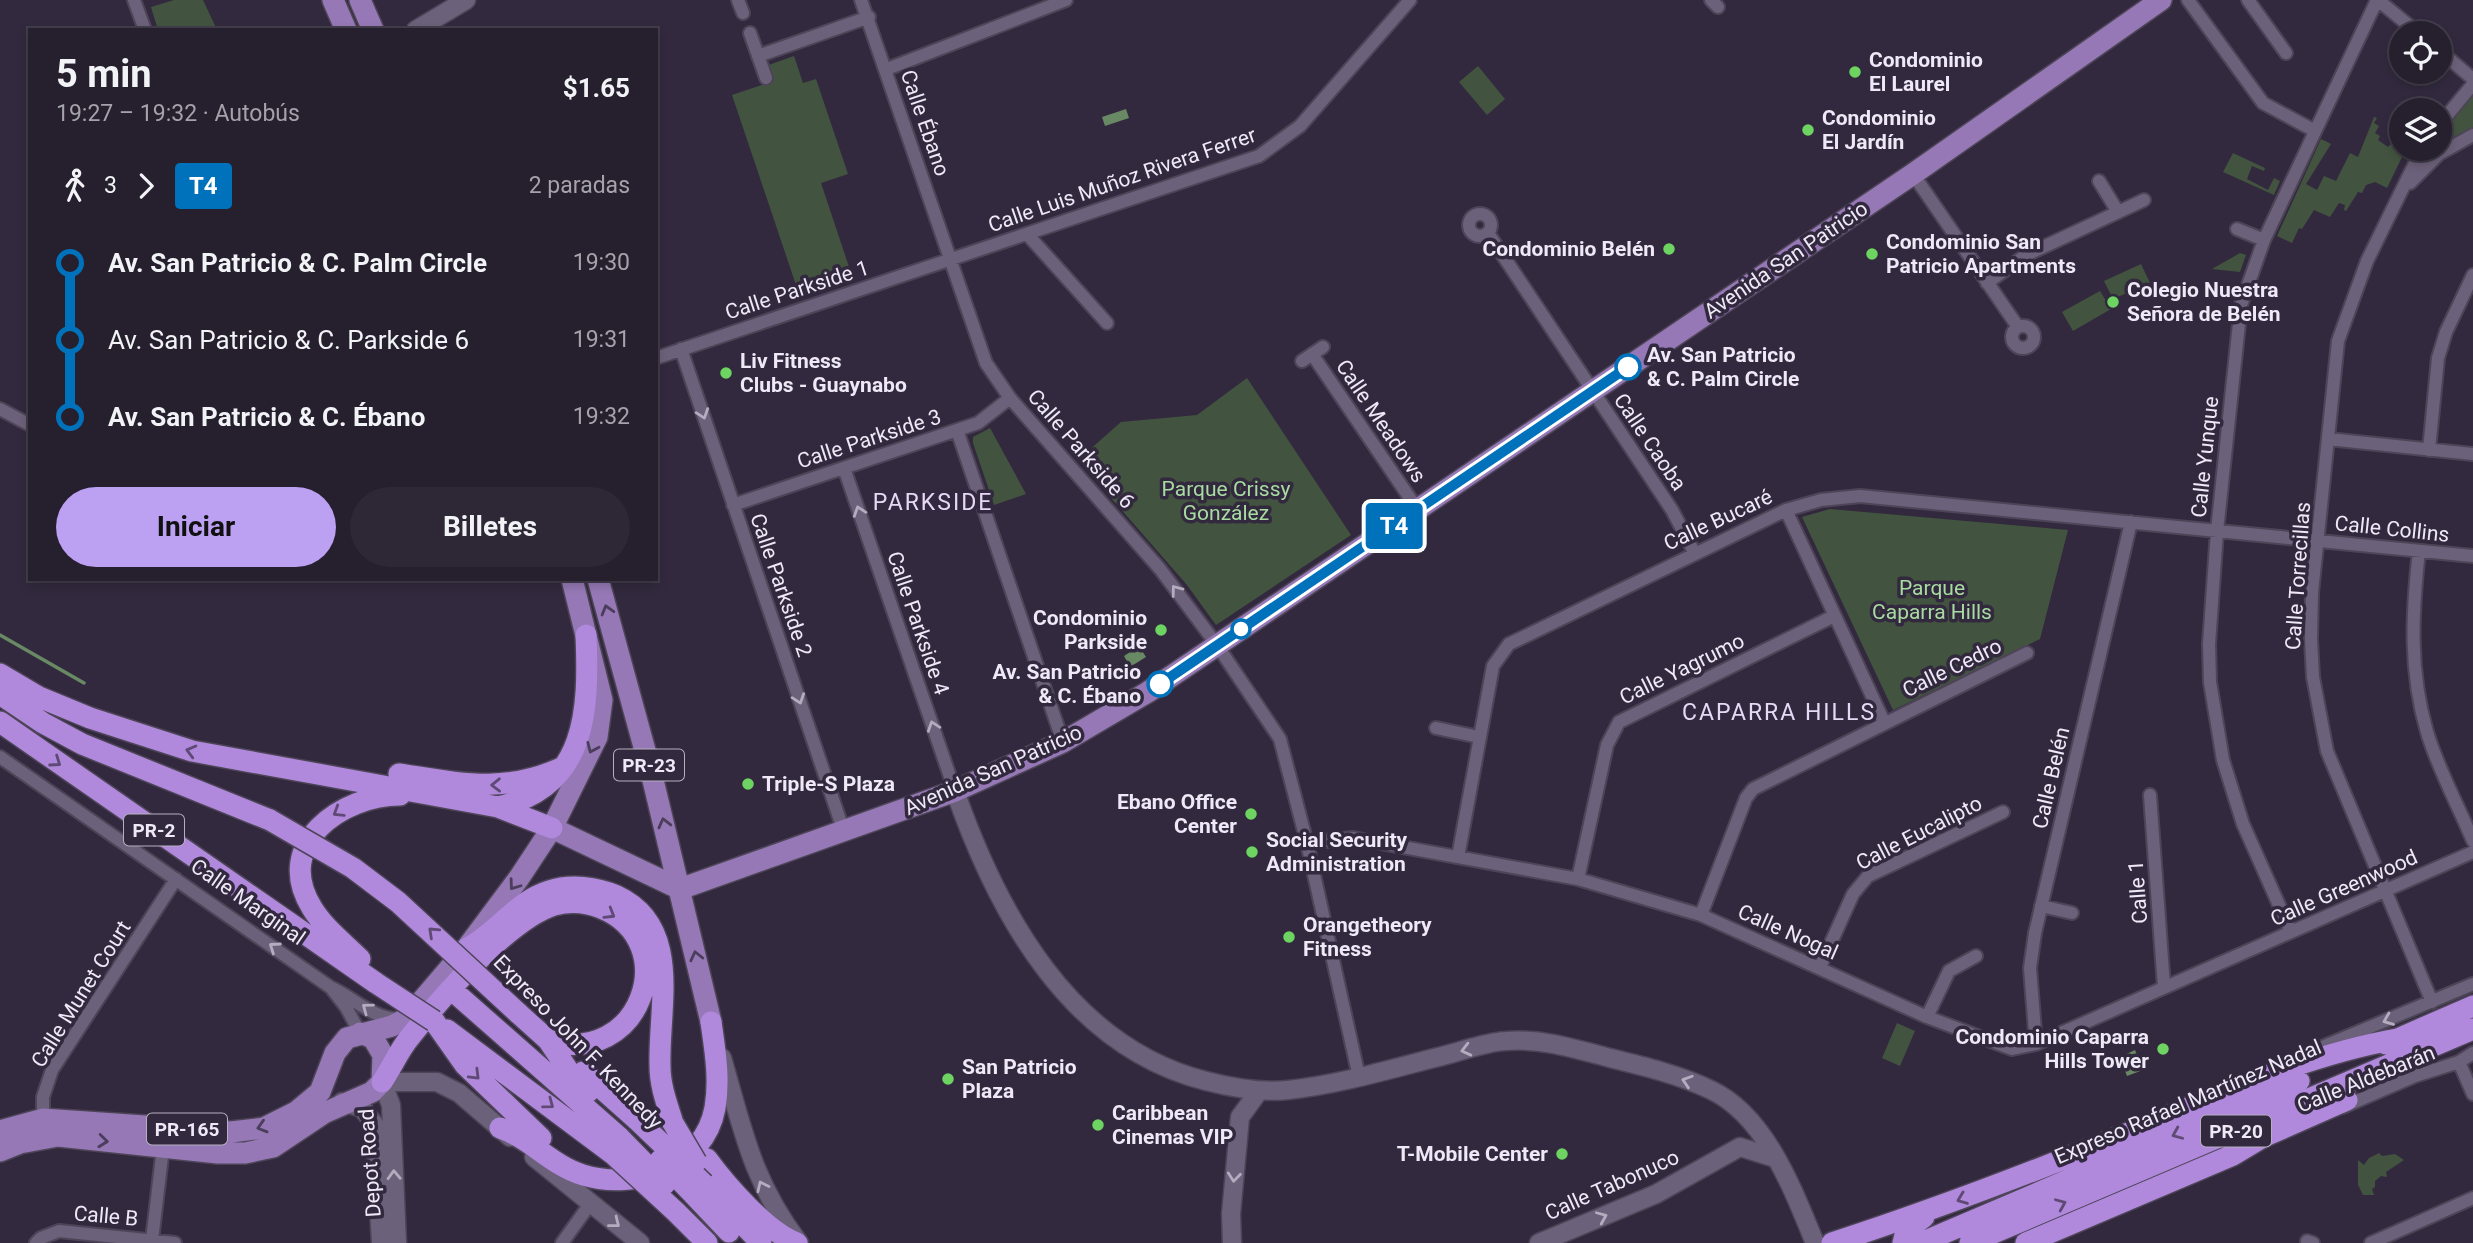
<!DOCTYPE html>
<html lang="es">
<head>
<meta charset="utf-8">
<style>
	:root { --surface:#261f2e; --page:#2e2736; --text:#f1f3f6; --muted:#a4a2aa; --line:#423d4a; --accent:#bca0f2 }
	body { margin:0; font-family:Roboto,sans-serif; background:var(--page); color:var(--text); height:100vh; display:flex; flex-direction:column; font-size:26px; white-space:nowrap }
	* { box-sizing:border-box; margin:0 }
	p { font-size:23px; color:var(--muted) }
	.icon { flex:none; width:38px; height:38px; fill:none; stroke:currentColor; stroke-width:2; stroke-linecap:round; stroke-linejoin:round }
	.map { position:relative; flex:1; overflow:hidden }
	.panel { position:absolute; left:28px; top:28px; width:630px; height:553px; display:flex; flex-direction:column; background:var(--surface); border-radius:0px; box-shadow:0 4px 10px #0003,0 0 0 2px var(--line) }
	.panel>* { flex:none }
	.badge { padding:0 14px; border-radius:5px; font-size:24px; line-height:46px }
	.buttons { position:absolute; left:2389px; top:21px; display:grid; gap:14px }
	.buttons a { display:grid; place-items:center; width:63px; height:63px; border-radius:50%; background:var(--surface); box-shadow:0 4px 10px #0003,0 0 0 2px var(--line); font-size:35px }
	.map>.badge { position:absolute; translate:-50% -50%; box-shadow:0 0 0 4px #fff }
	.legs { display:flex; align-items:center; gap:10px; height:77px; padding:0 28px; font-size:23px }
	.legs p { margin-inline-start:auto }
	.summary { display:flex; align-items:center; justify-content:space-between; height:119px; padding:0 28px }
	h1 { font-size:38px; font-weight:700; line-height:52px }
	.cta { display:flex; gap:14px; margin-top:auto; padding:14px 28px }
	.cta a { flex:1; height:80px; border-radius:42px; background:var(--accent); color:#111; font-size:28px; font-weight:700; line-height:80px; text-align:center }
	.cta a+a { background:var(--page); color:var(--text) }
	ul { padding:0 28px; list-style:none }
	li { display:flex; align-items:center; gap:24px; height:77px; font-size:26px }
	li i { display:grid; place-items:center; width:10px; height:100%; margin:0 9px; background:currentColor }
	li i::after { content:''; width:18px; height:18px; margin:-9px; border:5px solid; border-radius:50%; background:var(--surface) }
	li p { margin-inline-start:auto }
	li:first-child i { background:linear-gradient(#0000 50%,currentColor 0) }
	li:last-child i { background:linear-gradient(currentColor 50%,#0000 0) }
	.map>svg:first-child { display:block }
	.green { fill:#42543f }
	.water { fill:#698964 }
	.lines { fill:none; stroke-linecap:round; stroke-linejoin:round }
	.stream { stroke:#698964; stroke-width:3.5 }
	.street-casing { stroke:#4d4557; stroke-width:16 }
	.secondary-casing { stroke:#4d4557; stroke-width:21 }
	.primary-casing { stroke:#4d4557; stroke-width:24 }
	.highway-casing { stroke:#4d4557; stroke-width:24 }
	.street { stroke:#6c617a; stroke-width:12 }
	.secondary { stroke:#6c617a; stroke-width:18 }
	.primary { stroke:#9578b5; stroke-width:21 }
	.highway { stroke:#b088dc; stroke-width:21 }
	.highway-bridge-casing { stroke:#4d4557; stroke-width:24; stroke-linecap:butt }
	.highway-bridge { stroke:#b088dc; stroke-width:21 }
	.oneway { stroke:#b4acbf }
	.oneway2 { stroke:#4b3d5c }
	.oneway3 { stroke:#5e4a75 }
	.line-1-casing { stroke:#fff; stroke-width:16 }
	.line-1 { stroke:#0072bc; stroke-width:10 }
	.poi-dot { fill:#6dd361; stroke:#32293e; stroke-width:2.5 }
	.stop-1-dot { fill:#fff; stroke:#0072bc; stroke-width:3.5 }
	.labels { text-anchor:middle; stroke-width:7; stroke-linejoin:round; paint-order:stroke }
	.shield { fill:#32293e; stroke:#b6afc0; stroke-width:2 }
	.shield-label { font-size:19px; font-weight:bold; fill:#efe9f7 }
	.poi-label { font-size:21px; font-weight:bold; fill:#efe9f7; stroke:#32293e; text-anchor:start }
	.street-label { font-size:21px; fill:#efe9f7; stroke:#32293e }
	.stop-label { font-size:21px; font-weight:bold; fill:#efe9f7; stroke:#32293e; text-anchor:start }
	.park-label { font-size:21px; fill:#a7dba0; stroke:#32293e }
	.neighbourhood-label { font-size:23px; letter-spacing:2px; fill:#e6d9f5; stroke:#32293e }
</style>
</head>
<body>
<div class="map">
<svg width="2473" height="1243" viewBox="0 0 2473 1243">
	<rect width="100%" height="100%" fill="#32293e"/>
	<path class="green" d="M174,0H203L217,30H158L151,7Z
		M794,56L803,83L816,79L848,174L821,183L852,276L799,294L732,95L771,82L766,66Z
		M1478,66L1505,99L1487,115L1459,82Z
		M2473,95V127L2440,146V132Z
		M2374,117L2377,118L2374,123L2379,126L2375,133L2380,136L2378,140L2388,147L2392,143L2397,146L2401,140V149H2406L2387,188L2375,182L2366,185L2362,193L2358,192L2346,211L2344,210L2345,205L2339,203L2330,217L2314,210L2302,229L2299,228L2292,243L2277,236L2321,139L2331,144L2306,184L2317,190L2324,176L2336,181L2350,153L2358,157Z
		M2233,153L2265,168L2264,171L2252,166L2247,179L2268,190L2274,178L2280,181L2274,195L2223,172Z
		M2240,253L2246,255L2240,272L2212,269Z
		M2141,264L2150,283L2113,299L2104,281Z
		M2100,291L2111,309L2073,331L2062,312Z
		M1247,378L1351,535L1216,625L1187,585L1078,460L1121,422L1197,415Z
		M990,428L1026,494L994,505L973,443V437Z
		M1830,509L2068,530L2040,639L1893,710L1802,517Z
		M1897,1023L1915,1031L1900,1066L1882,1058Z
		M2379,1153L2382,1156L2395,1154L2404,1160L2386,1172L2387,1177L2381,1176L2375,1181V1187L2372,1189L2374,1195H2363L2358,1185V1160L2364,1165L2369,1158Z"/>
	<path class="water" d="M1126,109L1129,118L1105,126L1102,117Z
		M1139,646L1146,657L1130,667L1124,656Z
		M2135,1050L2143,1070L2127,1076L2120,1057Z"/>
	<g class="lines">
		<path class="stream" d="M0,635L84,683"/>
		<defs>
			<path id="street" d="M134,0L145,30
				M738,0L743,13
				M861,0L986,363L1010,398L1160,569L1217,645L1280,739L1307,843L1359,1077
				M1711,0L1718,7
				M2188,0L2263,103L2315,131
				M2248,0L2286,53
				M2378,0L2418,33
				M750,33L766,78
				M2440,51L2473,79
				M758,56L869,17
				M887,69L1066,0
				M2440,124L2473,84
				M2422,149L2367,261L2338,341L2312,593L2311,639L2313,677L2327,751L2432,1002
				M1913,174L2018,327
				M2099,181L2118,212
				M2410,183L2439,154L2473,135
				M1469 225a11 11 0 1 1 22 0a11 11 0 1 1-22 0Z
				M2237,229L2264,240
				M1488,233L1672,510L1694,552
				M1027,234L1107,323
				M1987,283L2026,255L2144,200
				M2012 337a11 11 0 1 1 22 0a11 11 0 1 1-22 0Z
				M681,349L844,832
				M1312,354L1418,510
				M656,358L1259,156L1300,126L1410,0
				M1302,361L1323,347
				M0,409L30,425
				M957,430L1063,742
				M2328,439L2473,454
				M2429,450L2438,358L2446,332L2473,275
				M844,468L955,791
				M733,505L978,423L1010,398
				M1786,510L1884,722
				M2419,551C2412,613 2409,671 2427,732C2438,769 2458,805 2473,841
				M1436,728L1479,737
				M0,757L330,987C353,997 373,1019 398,1019
				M2150,795L2164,987
				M1307,843L1353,838L1578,879L1701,915L1927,1017L2012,1049L2036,1044L2473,852
				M1458,857L1493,666L1509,644L1786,510L1821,500L1860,496L2473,556
				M1578,879L1607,745L1619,722L1834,616
				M2041,906L2072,913
				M1701,915L1746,798L1753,789L2027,653
				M2291,932L2243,824L2223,760L2210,682L2209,644L2217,531L2241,305L2264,240L2377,0
				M1820,967L1853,894L1868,876L2003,812
				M332,989L346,1007L360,1033
				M1927,1017L1949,971L1976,956
				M2036,1044L2030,968L2035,933L2131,522
				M2315,1050L2473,984
				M2459,1062L2473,1094
				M2343,1107L2415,1076L2459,1062L2473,1053
				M43,1124V1097L52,1070L176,879
				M152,1240L163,1148
				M2307,1241L2313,1243
				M36,1243L41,1238L59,1231L175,1243
				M562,1243L590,1204
				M2371,1243L2473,1198"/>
			<path id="secondary" d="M416,30L466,0
				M955,791C998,914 1070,1047 1206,1081C1233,1088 1260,1093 1288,1090C1342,1084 1394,1068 1446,1055C1465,1050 1486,1042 1506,1041C1542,1038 1576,1049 1610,1058C1643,1066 1680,1075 1711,1090C1766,1116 1793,1190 1815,1243
				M722,1058C743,1130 752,1181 799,1243
				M342,1102L362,1108L374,1124L381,1243
				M534,1157L640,1243
				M397,1243L391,1105L382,1082H437L459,1093L510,1137
				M1232,1243L1231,1214L1240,1117L1259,1091
				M1539,1243L1656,1194L1740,1147L1775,1158"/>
			<path id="primary" d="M333,0L346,30
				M360,0L373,30
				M598,579L652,776L711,1022
				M552,828L680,889L955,791L1063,742L1148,692L1913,174L2161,0
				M0,1131L43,1119L231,1132L264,1128L296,1112L320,1092L335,1053L347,1038L392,1026L407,1018L466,949L519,878L552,828L597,737L602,700L572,579
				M0,1151L20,1143L58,1136L218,1153H245L273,1147L324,1113L372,1092L382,1082L383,1055L373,1038L360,1033"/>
			<path id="highway" d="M0,674L39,697L90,718L192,751L498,807L552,828
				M0,694L43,723L82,744L270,820
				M0,722L376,983
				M399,774C459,783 504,794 561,768
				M498,807C588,787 589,709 586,635
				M466,949C496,934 516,901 549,891C571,884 596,887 617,896C683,927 658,1008 660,1066C660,1086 667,1104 673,1123
				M360,959C344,943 324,928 312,908C272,844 342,795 400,795
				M452,990L620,1138
				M518,1013L548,1040L574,1079L588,1092
				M434,1021L465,1065L541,1138
				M447,1030L613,1154
				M2386,1044L2473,1006
				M583,1072L637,1120
				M382,1082C392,1067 399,1050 410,1037C441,998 508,920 554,905C570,901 586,902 601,908C685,942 640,1069 548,1040
				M500,1128C530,1138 552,1166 583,1175C636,1191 704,1167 715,1108C720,1079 715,1050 711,1022
				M707,1159C726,1185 767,1232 797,1243
				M704,1184L761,1243
				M693,1194L729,1232
				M676,1212L707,1243
				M1832,1243C1934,1210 2033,1172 2131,1132C2217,1096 2305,1055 2397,1039
				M1903,1243L1906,1231L1924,1217
				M1921,1243L2299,1081
				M1970,1243L2473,1029
				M2026,1243L2233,1155L2263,1137L2347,1100"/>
		</defs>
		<use href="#street" class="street-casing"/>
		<use href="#secondary" class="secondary-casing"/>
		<use href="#primary" class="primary-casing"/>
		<use href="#highway" class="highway-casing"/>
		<use href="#street" class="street"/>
		<use href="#secondary" class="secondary"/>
		<use href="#primary" class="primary"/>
		<use href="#highway" class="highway"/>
		<defs>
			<path id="highway-bridge" d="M270,820L353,868L398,902L518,1013
				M376,983L434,1021
				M637,1120L704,1184
				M673,1123L696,1162
				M620,1138L665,1184
				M613,1154L676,1212
				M660,1160L693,1194"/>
		</defs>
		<use href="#highway-bridge" class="highway-bridge-casing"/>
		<use href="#highway-bridge" class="highway-bridge"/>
	</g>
	<defs><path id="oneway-chevron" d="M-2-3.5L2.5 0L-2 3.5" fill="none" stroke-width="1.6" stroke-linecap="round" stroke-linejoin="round" transform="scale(1.75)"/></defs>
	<g class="oneway">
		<use href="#oneway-chevron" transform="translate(703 414) rotate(71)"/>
		<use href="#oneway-chevron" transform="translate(859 511) rotate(-109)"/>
		<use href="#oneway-chevron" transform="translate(1176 590) rotate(-127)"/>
		<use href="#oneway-chevron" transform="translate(799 699) rotate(71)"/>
		<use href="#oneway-chevron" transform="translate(933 726) rotate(-109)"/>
		<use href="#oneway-chevron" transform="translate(274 947) rotate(-145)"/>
		<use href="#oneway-chevron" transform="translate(367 1008) rotate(-143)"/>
		<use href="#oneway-chevron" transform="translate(2388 1020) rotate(158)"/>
		<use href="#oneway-chevron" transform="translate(1466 1050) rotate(166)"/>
		<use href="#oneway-chevron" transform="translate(1687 1081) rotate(-162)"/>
		<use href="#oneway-chevron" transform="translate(394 1175) rotate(-92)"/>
		<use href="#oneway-chevron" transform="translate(1234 1177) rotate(96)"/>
		<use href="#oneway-chevron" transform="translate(762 1186) rotate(-115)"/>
		<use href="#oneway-chevron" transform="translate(1602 1217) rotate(-23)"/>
		<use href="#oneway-chevron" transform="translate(615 1223) rotate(38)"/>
	</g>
	<g class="oneway2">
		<use href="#oneway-chevron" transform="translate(607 610) rotate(-106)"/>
		<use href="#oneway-chevron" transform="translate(592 748) rotate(114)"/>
		<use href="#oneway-chevron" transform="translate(664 823) rotate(-104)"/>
		<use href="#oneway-chevron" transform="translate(514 885) rotate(126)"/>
		<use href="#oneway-chevron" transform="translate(696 956) rotate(-103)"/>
		<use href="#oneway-chevron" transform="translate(262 1127) rotate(163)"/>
		<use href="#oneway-chevron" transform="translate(103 1141) rotate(6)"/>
	</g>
	<g class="oneway3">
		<use href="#oneway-chevron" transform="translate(191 751) rotate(-165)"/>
		<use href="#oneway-chevron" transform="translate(56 762) rotate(35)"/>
		<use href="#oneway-chevron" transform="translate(496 785) rotate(179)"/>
		<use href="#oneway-chevron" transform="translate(338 812) rotate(148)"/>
		<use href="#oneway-chevron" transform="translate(610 914) rotate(31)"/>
		<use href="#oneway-chevron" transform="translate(433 932) rotate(-137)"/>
		<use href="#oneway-chevron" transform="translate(475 1075) rotate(45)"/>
		<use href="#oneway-chevron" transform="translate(549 1104) rotate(37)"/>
		<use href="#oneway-chevron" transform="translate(2177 1134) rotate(157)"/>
		<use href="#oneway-chevron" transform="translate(1962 1199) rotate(159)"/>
		<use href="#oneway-chevron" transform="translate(2061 1204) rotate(-23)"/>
	</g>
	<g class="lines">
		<defs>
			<path id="line-1" d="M1160,684L1628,367"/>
		</defs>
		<use href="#line-1" class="line-1-casing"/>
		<use href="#line-1" class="line-1"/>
	</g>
	<g class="poi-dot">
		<circle cx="1855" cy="72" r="7"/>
		<circle cx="1808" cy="130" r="7"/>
		<circle cx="1669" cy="249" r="7"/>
		<circle cx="1872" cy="254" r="7"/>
		<circle cx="2113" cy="302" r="7"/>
		<circle cx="726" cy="373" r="7"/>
		<circle cx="1161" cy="630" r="7"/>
		<circle cx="748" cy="784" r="7"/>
		<circle cx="1251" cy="814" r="7"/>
		<circle cx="1252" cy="852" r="7"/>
		<circle cx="1289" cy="937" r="7"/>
		<circle cx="2163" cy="1049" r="7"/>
		<circle cx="948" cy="1079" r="7"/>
		<circle cx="1098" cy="1125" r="7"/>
		<circle cx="1562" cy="1154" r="7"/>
	</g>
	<g class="stop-1-dot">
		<circle cx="1628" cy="367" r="12"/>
		<circle cx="1241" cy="629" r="9"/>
		<circle cx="1160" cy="684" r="12"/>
	</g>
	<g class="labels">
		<g class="shield">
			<rect x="614" y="749.5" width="70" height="31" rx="5"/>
			<rect x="124" y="814.5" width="60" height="31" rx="5"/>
			<rect x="147" y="1113.5" width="80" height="31" rx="5"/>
			<rect x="2201" y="1115.5" width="70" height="31" rx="5"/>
		</g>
		<g class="shield-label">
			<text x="649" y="772">PR-23</text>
			<text x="154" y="837">PR-2</text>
			<text x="187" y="1136">PR-165</text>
			<text x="2236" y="1138">PR-20</text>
		</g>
		<g class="poi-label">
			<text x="1869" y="67">Condominio<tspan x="1869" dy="24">El Laurel</tspan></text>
			<text x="1822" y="125">Condominio<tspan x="1822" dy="24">El Jardín</tspan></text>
			<text x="1886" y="249">Condominio San<tspan x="1886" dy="24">Patricio Apartments</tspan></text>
			<text x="1655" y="256" text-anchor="end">Condominio Belén</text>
			<text x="2127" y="297">Colegio Nuestra<tspan x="2127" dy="24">Señora de Belén</tspan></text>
			<text x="740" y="368">Liv Fitness<tspan x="740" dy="24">Clubs - Guaynabo</tspan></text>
			<text x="1147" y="625" text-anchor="end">Condominio<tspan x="1147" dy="24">Parkside</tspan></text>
			<text x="762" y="791">Triple-S Plaza</text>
			<text x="1237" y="809" text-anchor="end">Ebano Office<tspan x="1237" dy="24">Center</tspan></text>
			<text x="1266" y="847">Social Security<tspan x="1266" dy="24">Administration</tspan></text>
			<text x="1303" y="932">Orangetheory<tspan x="1303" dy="24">Fitness</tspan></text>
			<text x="2149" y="1044" text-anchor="end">Condominio Caparra<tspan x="2149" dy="24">Hills Tower</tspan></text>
			<text x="962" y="1074">San Patricio<tspan x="962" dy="24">Plaza</tspan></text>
			<text x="1112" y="1120">Caribbean<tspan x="1112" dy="24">Cinemas VIP</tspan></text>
			<text x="1548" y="1161" text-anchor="end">T-Mobile Center</text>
		</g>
		<g class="street-label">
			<text transform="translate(925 123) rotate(71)" y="7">Calle Ébano</text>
			<text transform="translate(1122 180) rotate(-19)" y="7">Calle Luis Muñoz Rivera Ferrer</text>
			<text transform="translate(1786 260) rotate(-34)" y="7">Avenida San Patricio</text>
			<text transform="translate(797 290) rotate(-18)" y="7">Calle Parkside 1</text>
			<text transform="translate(1381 421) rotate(56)" y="7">Calle Meadows</text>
			<text transform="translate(869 439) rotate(-18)" y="7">Calle Parkside 3</text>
			<text transform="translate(1650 442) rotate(56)" y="7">Calle Caoba</text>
			<text transform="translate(1081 449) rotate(49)" y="7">Calle Parkside 6</text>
			<text transform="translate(2205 457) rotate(-84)" y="7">Calle Yunque</text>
			<text transform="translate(1718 520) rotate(-25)" y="7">Calle Bucaré</text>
			<text transform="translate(2392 529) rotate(6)" y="7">Calle Collins</text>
			<text transform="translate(2298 576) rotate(-86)" y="7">Calle Torrecillas</text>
			<text transform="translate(781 585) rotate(71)" y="7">Calle Parkside 2</text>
			<text transform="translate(918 623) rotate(71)" y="7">Calle Parkside 4</text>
			<text transform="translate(1952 668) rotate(-26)" y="7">Calle Cedro</text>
			<text transform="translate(1682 669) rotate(-26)" y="7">Calle Yagrumo</text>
			<text transform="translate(993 770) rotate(-24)" y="7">Avenida San Patricio</text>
			<text transform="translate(2051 778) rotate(-77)" y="7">Calle Belén</text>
			<text transform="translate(1919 833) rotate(-27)" y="7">Calle Eucalipto</text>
			<text transform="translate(2344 888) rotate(-24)" y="7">Calle Greenwood</text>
			<text transform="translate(2138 892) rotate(-94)" y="7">Calle 1</text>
			<text transform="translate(248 902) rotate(35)" y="7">Calle Marginal</text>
			<text transform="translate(1788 932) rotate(24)" y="7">Calle Nogal</text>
			<text transform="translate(81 994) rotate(-58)" y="7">Calle Munet Court</text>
			<text transform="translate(578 1042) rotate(46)" y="7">Expreso John F. Kennedy</text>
			<text transform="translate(2366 1079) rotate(-22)" y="7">Calle Aldebarán</text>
			<text transform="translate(2188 1102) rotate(-23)" y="7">Expreso Rafael Martínez Nadal</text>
			<text transform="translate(370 1163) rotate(-94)" y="7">Depot Road</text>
			<text transform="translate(1612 1185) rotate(-24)" y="7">Calle Tabonuco</text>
			<text transform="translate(106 1216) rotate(5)" y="7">Calle B</text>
		</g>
		<g class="stop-label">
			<text x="1647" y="362">Av. San Patricio<tspan x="1647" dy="24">&amp; C. Palm Circle</tspan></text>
			<text x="1141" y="679" text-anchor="end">Av. San Patricio<tspan x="1141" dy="24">&amp; C. Ébano</tspan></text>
		</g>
		<g class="park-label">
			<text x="1226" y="496">Parque Crissy<tspan x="1226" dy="24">González</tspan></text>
			<text x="1932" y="595">Parque<tspan x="1932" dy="24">Caparra Hills</tspan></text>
		</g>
		<g class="neighbourhood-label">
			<text x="933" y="510">PARKSIDE</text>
			<text x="1779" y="720">CAPARRA HILLS</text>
		</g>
	</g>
</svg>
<div class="buttons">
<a><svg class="icon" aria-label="locate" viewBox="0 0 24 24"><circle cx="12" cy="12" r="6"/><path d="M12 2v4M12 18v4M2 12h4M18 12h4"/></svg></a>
<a><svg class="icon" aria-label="layers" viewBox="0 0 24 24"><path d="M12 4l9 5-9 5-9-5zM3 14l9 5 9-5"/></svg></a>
</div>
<b class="badge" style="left:1394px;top:526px;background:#0072bc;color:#fff">T4</b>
<section class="panel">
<div class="summary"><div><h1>5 min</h1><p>19:27 – 19:32 · Autobús</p></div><b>$1.65</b></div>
<div class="legs"><svg class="icon" aria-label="walk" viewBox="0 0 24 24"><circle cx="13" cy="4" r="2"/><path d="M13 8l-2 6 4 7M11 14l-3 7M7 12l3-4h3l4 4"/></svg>3<svg class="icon" aria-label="forward" viewBox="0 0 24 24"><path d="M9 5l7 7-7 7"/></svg><b class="badge" style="background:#0072bc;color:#fff">T4</b><p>2 paradas</p></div>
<ul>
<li><i style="color:#0072bc"></i><b>Av. San Patricio &amp; C. Palm Circle</b><p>19:30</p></li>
<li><i style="color:#0072bc"></i><span>Av. San Patricio &amp; C. Parkside 6</span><p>19:31</p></li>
<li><i style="color:#0072bc"></i><b>Av. San Patricio &amp; C. Ébano</b><p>19:32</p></li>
</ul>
<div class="cta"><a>Iniciar</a><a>Billetes</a></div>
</section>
</div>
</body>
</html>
